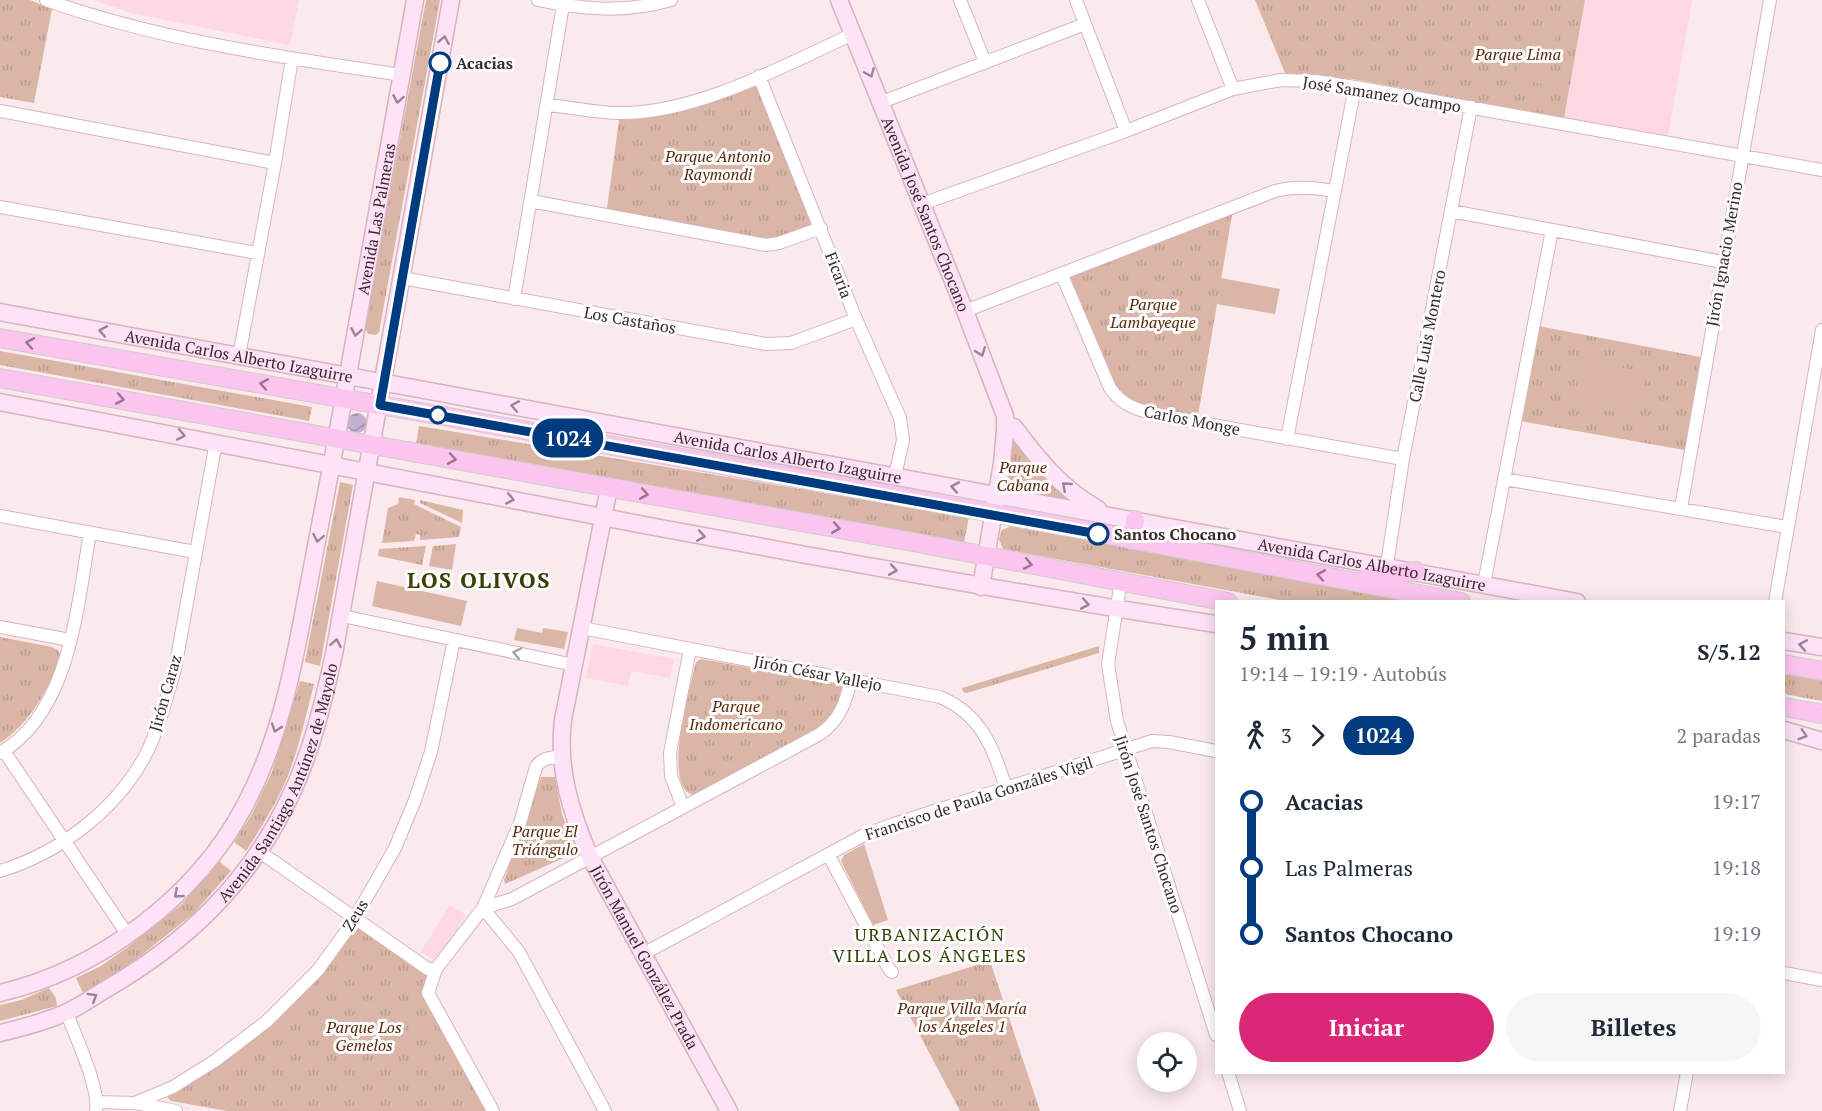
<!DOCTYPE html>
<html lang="es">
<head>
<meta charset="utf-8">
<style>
	:root { --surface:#fff; --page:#f6f6f7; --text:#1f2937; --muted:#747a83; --accent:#db2777 }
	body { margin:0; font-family:"PT Serif",serif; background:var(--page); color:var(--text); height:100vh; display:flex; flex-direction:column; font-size:22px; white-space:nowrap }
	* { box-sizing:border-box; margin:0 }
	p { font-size:20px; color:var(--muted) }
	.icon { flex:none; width:33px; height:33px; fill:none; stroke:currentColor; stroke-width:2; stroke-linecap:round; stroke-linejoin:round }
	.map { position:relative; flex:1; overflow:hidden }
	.drawer { position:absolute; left:1215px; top:600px; width:570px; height:474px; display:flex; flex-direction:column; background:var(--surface); border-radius:0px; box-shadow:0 3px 15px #0003 }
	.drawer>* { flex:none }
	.badge { padding:0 12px; border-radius:20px; font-size:21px; line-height:39px }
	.tools { position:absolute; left:1137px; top:1032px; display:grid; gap:12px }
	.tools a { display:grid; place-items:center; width:60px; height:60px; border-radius:50%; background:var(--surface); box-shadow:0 3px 15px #0003; font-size:30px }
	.map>.badge { position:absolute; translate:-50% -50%; box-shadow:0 0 0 3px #fff }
	.legs { display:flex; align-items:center; gap:9px; height:66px; padding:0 24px; font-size:20px }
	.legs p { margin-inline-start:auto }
	.summary { display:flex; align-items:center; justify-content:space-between; height:102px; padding:0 24px }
	h1 { font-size:33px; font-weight:700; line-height:45px }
	.primary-button { display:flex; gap:12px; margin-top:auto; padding:12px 24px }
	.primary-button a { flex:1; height:69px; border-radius:36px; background:var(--accent); color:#fff; font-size:24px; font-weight:700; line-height:69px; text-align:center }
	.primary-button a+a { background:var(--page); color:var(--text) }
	ul { padding:0 24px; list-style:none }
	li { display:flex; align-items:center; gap:21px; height:66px; font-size:22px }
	li i { display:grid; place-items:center; width:9px; height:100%; margin:0 8px; background:currentColor }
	li i::after { content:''; width:15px; height:15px; margin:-8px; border:4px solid; border-radius:50%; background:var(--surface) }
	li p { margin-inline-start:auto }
	li:first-child i { background:linear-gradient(#0000 50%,currentColor 0) }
	li:last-child i { background:linear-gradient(currentColor 50%,#0000 0) }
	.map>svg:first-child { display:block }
	.built { fill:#fdd7e2 }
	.grass { fill:url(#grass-tufts) }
	.garden { fill:#d9b6a5 }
	.water { fill:url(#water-waves) }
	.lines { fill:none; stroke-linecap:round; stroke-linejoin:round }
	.street-casing { stroke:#d8b3be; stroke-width:14 }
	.secondary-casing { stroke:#d8b3be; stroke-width:19 }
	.primary-casing { stroke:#cfcccd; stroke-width:20 }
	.street { stroke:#fff; stroke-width:12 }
	.secondary { stroke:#fde2f8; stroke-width:16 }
	.primary { stroke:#fbc5f0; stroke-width:18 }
	.oneway { stroke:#9a8692 }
	.oneway2 { stroke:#9a778e }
	.oneway3 { stroke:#a59fa0 }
	.line-1-casing { stroke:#fff; stroke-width:14 }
	.line-1 { stroke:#003b80; stroke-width:9 }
	.stop-1-dot { fill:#fff; stroke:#003b80; stroke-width:3 }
	.labels { text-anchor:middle; stroke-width:6; stroke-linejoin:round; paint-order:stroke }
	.park-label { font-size:16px; font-style:italic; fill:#5a290b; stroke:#fcfcfc }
	.stop-label { font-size:16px; font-weight:bold; fill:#38292d; stroke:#fcfcfc; text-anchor:start }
	.street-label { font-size:16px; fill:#38292d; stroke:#fcfcfc }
	.neighbourhood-label { font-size:18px; letter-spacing:1.5px; fill:#364207; stroke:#fcfcfc }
	.district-label { font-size:22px; font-weight:bold; letter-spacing:1.5px; fill:#364207; stroke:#fcfcfc }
</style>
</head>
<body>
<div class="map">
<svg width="1822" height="1111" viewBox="0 0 1822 1111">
	<defs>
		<pattern id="grass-tufts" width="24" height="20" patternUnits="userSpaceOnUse" patternTransform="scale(1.5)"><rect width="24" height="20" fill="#d9b6a5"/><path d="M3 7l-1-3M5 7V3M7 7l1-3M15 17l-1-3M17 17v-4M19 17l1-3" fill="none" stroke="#bb9c8e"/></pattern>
		<pattern id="water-waves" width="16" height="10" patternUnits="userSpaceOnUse" patternTransform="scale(1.5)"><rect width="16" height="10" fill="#c3b0d2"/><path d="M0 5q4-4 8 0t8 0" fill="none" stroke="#9f8fab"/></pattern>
	</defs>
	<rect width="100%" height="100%" fill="#faeaee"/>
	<path class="built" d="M94,0H299L290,45L131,13Z
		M1585,0H1692L1668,136L1564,118Z
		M593,644L674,659L670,678L631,671L628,686L586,678Z
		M450,905L466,915L438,962L421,952Z"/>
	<path class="grass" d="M0,0H30L52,9L34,103L0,97Z
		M426,0H440L379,332L376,335L368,334L365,327Z
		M1255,0H1585L1564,118L1353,79L1285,73Z
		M759,76L821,228L779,243L606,215L620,113L651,110Z
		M1229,210L1232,215L1197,422L1121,401L1062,275Z
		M1533,325L1706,358L1690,451L1514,420Z
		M0,351L312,407L309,421L0,365Z
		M419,426L969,517L964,542L416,444Z
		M1013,435L1083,507L1007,489L1004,484Z
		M340,482L353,485L320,666L305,662Z
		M399,497L415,500L414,504L461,527L459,537L420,540V535L416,534L414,541L382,543L388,508L398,504Z
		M420,500L463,510L462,523L420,503Z
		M1011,526L1410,601H1285L1003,549L999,539L1002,530Z
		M456,544L452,570L429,566L433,546Z
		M426,546L422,565L378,556L379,549Z
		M0,637L52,647L58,650L61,656C48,690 31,722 0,743Z
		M1099,646V653L967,693L963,692L962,688Z
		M701,659L836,683L841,685L843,690C835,711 830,718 812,732L694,795C661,789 690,688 695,666L696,662Z
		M1784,674L1822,680V701L1784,694Z
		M300,681L314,684C306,715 299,748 287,778C276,804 261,828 246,851L234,842L252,814L272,772Z
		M541,777H555L562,814L577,852L505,884L504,880Z
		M219,861L231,871L193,914L134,961L83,993L76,978L101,966L128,947L181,905Z
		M359,929L429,977L426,992L489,1111H227L171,1101L168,1098L167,1094L229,1055L352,930Z
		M990,961L1040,1111H960L896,990Z
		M49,988L56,998L57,1006L0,1021V1005L21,1000Z"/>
	<path class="garden" d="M1525,24L1557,30L1547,85L1516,79Z
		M1221,278L1280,289L1275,314L1217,304Z
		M1582,360L1647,372L1639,416L1573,405Z
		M377,581L467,601L461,626L372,606Z
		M517,628L542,633L543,628L568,632L564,649L514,640Z
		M864,844L888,920L873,925L841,861L844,855Z"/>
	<path class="water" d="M347 423a10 10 0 1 1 20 0a10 10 0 1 1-20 0Z"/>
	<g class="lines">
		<defs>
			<path id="street" d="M46,0C161,41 282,57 402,75
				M538,0C584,10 626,13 671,0
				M960,0L985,62
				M1076,0L1126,131
				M1198,0L1233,89
				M759,76L856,319L900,418L903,440L895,476
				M882,102L1085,24
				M547,105C571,107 596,113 620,113C696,114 785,65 853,34
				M0,111L275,163
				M531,201L766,245L779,243L821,228
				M922,204L1126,131L1233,89L1281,80L1315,81L1355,87L1822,170
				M0,207L257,253
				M1451,211L1723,262
				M1062,275L1110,388C1121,405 1138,410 1157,415L1403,459
				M402,278L766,344L791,343L856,319
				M514,299L563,5
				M965,311L1275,191C1295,186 1313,187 1333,191
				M239,356L275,163L292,58
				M1287,439L1355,87
				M1504,479L1787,527
				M1681,508L1770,0
				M0,516L195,552
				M1387,565L1403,459L1471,107
				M1121,581L1108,664L1117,721L1216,1035
				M1484,584L1552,230
				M1775,602L1822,330
				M342,616L574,665
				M0,627L70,640
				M582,628L940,697C981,714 994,749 1006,788
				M4,751L127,934
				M0,753C71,712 77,605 90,533
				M683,807L671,776L670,753L690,649
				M260,852L428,969H436
				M829,856L889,969L892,972
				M0,871C59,853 115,811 145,756C159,730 166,698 175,669L216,442
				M643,954L864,835L894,824L1152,741L1169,742L1216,751
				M1784,973L1822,980
				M67,1013C75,1036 100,1088 96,1111
				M1228,1072L1240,1111
				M97,1102L135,1103L176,1111
				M135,1103L173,1087L216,1060L267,1021L318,970L352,923L395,848L415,800L431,752L454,640
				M493,1111L428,993L436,969L483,908L520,823L536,767C542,757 551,758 562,757
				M605,1111L519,952L483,908L512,899L820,734C840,720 846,702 851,679
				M1680,1111L1687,1072"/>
			<g id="secondary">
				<path id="s1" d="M839,0L965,311L1005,416V431L1002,463L981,587"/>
				<path id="s2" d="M0,312L1577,602"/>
				<path d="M0,402C269,452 537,506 806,555C943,579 1079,604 1216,624"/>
				<path d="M1005,431L1009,427H1014C1038,459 1063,490 1098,509"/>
				<path id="s3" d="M609,488L563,720C557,768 571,813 590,857L729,1111"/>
				<path d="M1784,641L1822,647"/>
				<path d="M1784,730L1822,741"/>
				<path id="s4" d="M0,993C99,970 196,897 244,807C279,742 293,670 306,599C316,546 326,493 336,441C362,294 390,147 415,0"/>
				<path id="s5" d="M0,1033C22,1028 44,1022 65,1013C80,1007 94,996 108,988C187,942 248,883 288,801C311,755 323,704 334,654L451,0"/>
			</g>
			<path id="primary" d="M0,338L994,513L1461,602
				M0,378L913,542L1228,602
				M1132,540L1135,520
				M1367,578L1416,571
				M1784,664L1822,671
				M1784,707L1822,714"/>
		</defs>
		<use href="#street" class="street-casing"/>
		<use href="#secondary" class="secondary-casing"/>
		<use href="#primary" class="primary-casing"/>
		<use href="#street" class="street"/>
		<use href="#secondary" class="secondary"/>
		<use href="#primary" class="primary"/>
	</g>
	<defs><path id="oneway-chevron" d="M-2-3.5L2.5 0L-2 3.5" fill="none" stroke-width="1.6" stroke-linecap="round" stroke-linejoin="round" transform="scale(1.5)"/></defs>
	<g class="oneway">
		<use href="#oneway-chevron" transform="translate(444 40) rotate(-80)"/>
		<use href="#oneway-chevron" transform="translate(870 73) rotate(67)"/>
		<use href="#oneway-chevron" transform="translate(398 99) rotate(100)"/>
		<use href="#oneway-chevron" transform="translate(103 331) rotate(-170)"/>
		<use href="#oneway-chevron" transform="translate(356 332) rotate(100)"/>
		<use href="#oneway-chevron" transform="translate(981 352) rotate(69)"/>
		<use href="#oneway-chevron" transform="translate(515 406) rotate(-169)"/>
		<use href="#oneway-chevron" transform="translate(181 435) rotate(11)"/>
		<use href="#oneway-chevron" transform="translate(1066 486) rotate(-139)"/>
		<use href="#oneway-chevron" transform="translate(955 487) rotate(-170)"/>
		<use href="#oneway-chevron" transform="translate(510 499) rotate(11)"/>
		<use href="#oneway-chevron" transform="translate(701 536) rotate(10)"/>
		<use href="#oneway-chevron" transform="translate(318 538) rotate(101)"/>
		<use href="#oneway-chevron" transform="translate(893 570) rotate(10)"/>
		<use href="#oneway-chevron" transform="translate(1085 604) rotate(10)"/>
		<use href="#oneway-chevron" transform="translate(336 643) rotate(-79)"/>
		<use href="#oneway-chevron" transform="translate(1803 645) rotate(-170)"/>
		<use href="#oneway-chevron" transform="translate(276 728) rotate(109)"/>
		<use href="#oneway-chevron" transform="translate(1803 735) rotate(17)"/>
		<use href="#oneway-chevron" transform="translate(178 894) rotate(139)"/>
		<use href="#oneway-chevron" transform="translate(93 997) rotate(-31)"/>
	</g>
	<g class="oneway2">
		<use href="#oneway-chevron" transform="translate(30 343) rotate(-170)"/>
		<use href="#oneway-chevron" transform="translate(264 384) rotate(-170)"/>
		<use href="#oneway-chevron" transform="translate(120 399) rotate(10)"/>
		<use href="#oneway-chevron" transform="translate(452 459) rotate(10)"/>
		<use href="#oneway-chevron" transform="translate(644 494) rotate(10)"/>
		<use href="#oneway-chevron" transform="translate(836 528) rotate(10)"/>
		<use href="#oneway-chevron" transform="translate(1028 564) rotate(11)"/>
		<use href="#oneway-chevron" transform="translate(1321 575) rotate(-170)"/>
	</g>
	<use class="oneway3" href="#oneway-chevron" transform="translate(517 653) rotate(-168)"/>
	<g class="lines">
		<defs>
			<path id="line-1" d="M440,63L380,405L1098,534"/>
		</defs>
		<use href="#line-1" class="line-1-casing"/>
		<use href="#line-1" class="line-1"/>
	</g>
	<g class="stop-1-dot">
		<circle cx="440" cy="63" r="10"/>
		<circle cx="438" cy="415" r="8"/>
		<circle cx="1098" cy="534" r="10"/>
	</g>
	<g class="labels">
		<g class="park-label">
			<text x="1518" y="60">Parque Lima</text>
			<text x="718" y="162">Parque Antonio<tspan x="718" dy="18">Raymondi</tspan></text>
			<text x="1153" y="310">Parque<tspan x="1153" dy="18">Lambayeque</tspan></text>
			<text x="1023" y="473">Parque<tspan x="1023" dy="18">Cabana</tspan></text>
			<text x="736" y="712">Parque<tspan x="736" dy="18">Indomericano</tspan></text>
			<text x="545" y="837">Parque El<tspan x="545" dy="18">Triángulo</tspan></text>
			<text x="962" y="1014">Parque Villa María<tspan x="962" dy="18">los Ángeles 1</tspan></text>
			<text x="364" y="1033">Parque Los<tspan x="364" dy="18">Gemelos</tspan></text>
		</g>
		<g class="stop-label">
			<text x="456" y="69">Acacias</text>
			<text x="1114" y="540">Santos Chocano</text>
		</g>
		<g class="street-label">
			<text transform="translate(1382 94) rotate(9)" y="6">José Samanez Ocampo</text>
			<text dy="6" stroke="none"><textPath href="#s1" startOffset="231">Avenida José Santos Chocano</textPath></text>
			<text dy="6" stroke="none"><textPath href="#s4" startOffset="920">Avenida Las Palmeras</textPath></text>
			<text transform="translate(1724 254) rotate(-80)" y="6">Jirón Ignacio Merino</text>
			<text transform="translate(839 275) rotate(69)" y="6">Ficaria</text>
			<text transform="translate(630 320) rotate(10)" y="6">Los Castaños</text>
			<text transform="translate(1427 336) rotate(-79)" y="6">Calle Luis Montero</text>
			<text dy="6" stroke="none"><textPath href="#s2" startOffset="243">Avenida Carlos Alberto Izaguirre</textPath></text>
			<text transform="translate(1192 420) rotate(11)" y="6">Carlos Monge</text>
			<text dy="6" stroke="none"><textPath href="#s2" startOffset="801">Avenida Carlos Alberto Izaguirre</textPath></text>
			<text dy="6" stroke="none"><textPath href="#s2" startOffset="1395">Avenida Carlos Alberto Izaguirre</textPath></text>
			<text transform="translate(818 673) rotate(11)" y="6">Jirón César Vallejo</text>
			<text transform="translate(165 693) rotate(-74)" y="6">Jirón Caraz</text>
			<text dy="6" stroke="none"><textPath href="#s5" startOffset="394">Avenida Santiago Antúnez de Mayolo</textPath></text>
			<text transform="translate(979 798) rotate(-18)" y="6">Francisco de Paula Gonzáles Vigil</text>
			<text transform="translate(1149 824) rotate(72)" y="6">Jirón José Santos Chocano</text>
			<text transform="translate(355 915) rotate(-59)" y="6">Zeus</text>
			<text dy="6" stroke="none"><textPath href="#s3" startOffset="492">Jirón Manuel González Prada</textPath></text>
		</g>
		<g class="neighbourhood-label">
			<text x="930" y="941">URBANIZACIÓN<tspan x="930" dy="21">VILLA LOS ÁNGELES</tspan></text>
		</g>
		<g class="district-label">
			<text x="479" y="588">LOS OLIVOS</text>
		</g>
	</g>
</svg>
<div class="tools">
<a><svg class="icon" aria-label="locate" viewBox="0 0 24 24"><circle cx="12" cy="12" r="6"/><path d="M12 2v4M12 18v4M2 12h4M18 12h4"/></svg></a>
</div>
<b class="badge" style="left:568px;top:438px;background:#003b80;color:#fff">1024</b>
<section class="drawer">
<div class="summary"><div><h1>5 min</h1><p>19:14 – 19:19 · Autobús</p></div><b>S/5.12</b></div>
<div class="legs"><svg class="icon" aria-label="walk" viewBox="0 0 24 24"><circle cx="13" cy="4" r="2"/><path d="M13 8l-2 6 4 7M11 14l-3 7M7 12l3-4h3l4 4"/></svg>3<svg class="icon" aria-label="forward" viewBox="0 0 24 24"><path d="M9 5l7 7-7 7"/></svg><b class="badge" style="background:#003b80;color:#fff">1024</b><p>2 paradas</p></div>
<ul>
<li><i style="color:#003b80"></i><b>Acacias</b><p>19:17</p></li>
<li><i style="color:#003b80"></i><span>Las Palmeras</span><p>19:18</p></li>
<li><i style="color:#003b80"></i><b>Santos Chocano</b><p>19:19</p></li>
</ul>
<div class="primary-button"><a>Iniciar</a><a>Billetes</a></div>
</section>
</div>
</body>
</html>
